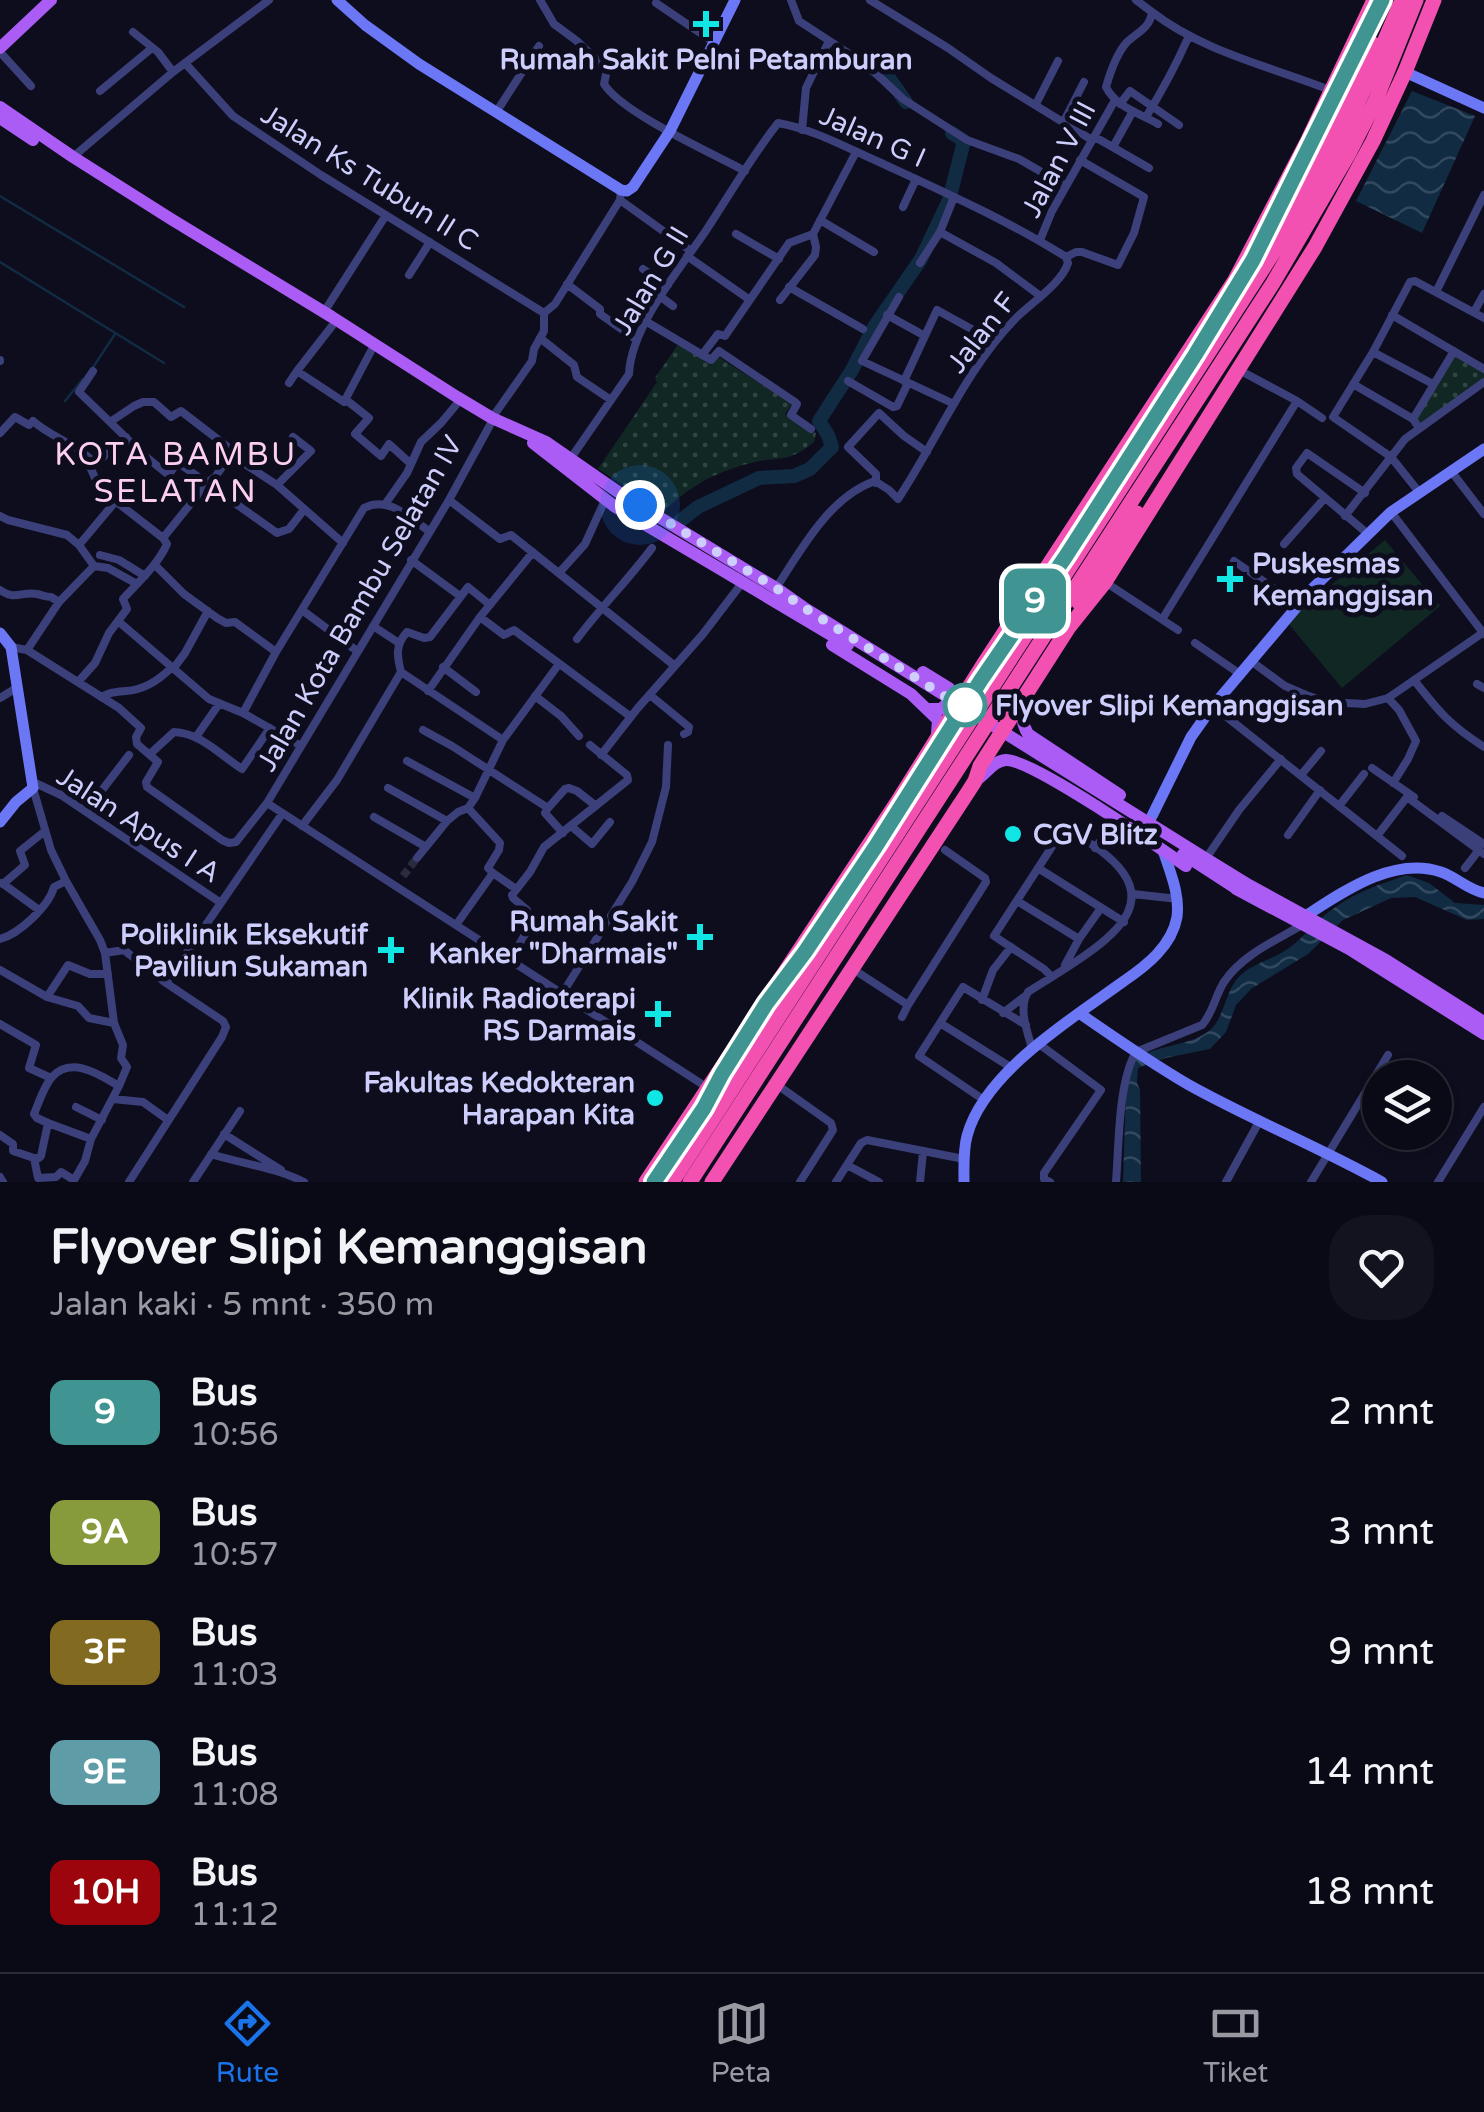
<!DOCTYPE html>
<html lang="id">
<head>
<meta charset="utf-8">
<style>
	:root { --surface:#0a0a16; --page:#13131f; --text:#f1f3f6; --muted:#999aa1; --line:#2a2b35; --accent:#1a73e8 }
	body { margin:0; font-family:"Varela Round",sans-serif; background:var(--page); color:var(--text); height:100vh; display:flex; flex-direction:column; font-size:38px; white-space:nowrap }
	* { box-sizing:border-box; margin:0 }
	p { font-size:32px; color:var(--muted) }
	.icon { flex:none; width:55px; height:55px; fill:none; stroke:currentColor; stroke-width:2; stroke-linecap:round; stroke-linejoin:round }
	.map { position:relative; height:1182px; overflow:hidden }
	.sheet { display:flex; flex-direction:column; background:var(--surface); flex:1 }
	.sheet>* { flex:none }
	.badge { padding:0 20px; border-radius:15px; font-size:35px; line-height:65px }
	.tools { position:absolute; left:1362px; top:1060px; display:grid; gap:20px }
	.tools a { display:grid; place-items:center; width:90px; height:90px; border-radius:50%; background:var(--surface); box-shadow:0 2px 8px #0004,0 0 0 2px var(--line); font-size:50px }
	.you { position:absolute; width:50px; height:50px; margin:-25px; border:8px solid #fff; border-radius:50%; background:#1a73e8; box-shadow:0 0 0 15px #1a73e833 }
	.map>.badge { position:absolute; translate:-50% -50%; box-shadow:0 0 0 5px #fff }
	.round { display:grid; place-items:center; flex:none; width:105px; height:105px; border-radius:40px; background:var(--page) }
	.overview { display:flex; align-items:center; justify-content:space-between; height:170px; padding:0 50px }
	h1 { font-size:48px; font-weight:700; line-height:75px }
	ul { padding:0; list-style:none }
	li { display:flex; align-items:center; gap:30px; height:120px; padding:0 50px }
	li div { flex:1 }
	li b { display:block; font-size:38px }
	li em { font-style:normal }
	li .badge { min-width:110px; font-weight:700; text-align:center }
	.menu { display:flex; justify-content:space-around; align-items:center; height:140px; border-top:2px solid var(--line); background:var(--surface); font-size:28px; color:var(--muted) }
	.menu a { display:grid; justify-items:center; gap:5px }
	.menu .selected { color:var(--accent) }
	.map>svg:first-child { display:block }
	.grass { fill:url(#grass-dots) }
	.garden { fill:#112724 }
	.water { fill:url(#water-waves) }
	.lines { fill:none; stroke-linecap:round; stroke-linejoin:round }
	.stream { stroke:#112b43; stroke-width:2.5 }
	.river { stroke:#112b43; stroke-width:14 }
	.street-tunnel { stroke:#2b2a3f; stroke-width:8; stroke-dasharray:8 4; stroke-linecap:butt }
	.street { stroke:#3c407a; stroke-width:8 }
	.secondary { stroke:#6b77f5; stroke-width:11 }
	.primary { stroke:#aa5cf4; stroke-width:12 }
	.highway { stroke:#f351b1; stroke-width:15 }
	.line-casing { stroke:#fff; stroke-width:22 }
	.line { stroke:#409592; stroke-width:15 }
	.walk { stroke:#cecefc; stroke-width:10; stroke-dasharray:0 18 }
	.poi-dot { fill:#10e6e3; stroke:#0e0d1e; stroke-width:4 }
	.stop-dot { fill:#fff; stroke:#409592; stroke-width:5 }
	.labels { text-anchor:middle; stroke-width:10; stroke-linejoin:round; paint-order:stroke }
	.poi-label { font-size:28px; font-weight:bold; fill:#cecefc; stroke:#0e0d1e; text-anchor:end }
	.street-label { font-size:28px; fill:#cecefc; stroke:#0e0d1e }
	.stop-label { font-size:28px; font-weight:bold; fill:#cecefc; stroke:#0e0d1e; text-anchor:start }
	.quarter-label { font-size:32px; letter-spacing:2.5px; fill:#fccff1; stroke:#0e0d1e }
</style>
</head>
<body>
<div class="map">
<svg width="1484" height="1182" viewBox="0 0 1484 1182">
	<defs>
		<pattern id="grass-dots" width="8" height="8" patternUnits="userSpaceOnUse" patternTransform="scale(2.5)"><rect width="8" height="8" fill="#112724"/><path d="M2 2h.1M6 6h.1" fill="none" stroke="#324545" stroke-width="1.8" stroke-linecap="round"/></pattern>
		<pattern id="water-waves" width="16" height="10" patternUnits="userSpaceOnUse" patternTransform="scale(2.5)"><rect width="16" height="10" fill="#112b43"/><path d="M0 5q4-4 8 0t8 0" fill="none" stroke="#32495f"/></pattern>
	</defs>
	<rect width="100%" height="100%" fill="#0e0d1e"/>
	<path class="grass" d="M679,343L711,365L717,356L792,404L785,414L816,433L814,442C788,463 783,456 755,462C717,471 691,485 664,511L598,469L657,382L655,378Z
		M1454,352L1484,370V377L1419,426L1414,418Z"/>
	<path class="garden" d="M1385,540L1440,606L1342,688L1287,622Z"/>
	<path class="water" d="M1412,91L1475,116L1422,233L1356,201Z
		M1407,875L1429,883L1455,903L1484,905V919L1467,920L1415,897L1391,898L1343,920L1308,954L1251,989L1236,1005L1226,1032L1210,1049L1165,1058L1138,1068L1137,1083L1140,1090L1141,1182H1123L1126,1090L1133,1060C1156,1045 1187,1046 1206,1033C1226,1021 1224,988 1242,974C1253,964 1270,960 1283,952C1301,942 1313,923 1330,911C1353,893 1380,884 1407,875Z"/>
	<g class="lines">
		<path class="stream" d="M0,196L184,307
			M0,262L164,363
			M92,369L115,334
			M65,401L83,379"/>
		<path class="river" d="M868,66L889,78L906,102
			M680,521L698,507L759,478L794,476L810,469L832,447L828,435L819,421L852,370L874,327L921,259L949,200L964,141L952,133"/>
		<path class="street-tunnel" d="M403,876L417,858"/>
		<path class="street" d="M540,0L554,24L577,41L607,70L604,84C622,113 712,153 745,171
			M791,0L799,21L868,66L903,99L967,140L1019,159L1066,186
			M870,0L948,48L991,78L1092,140
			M1136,0L1152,12C1150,28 1138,32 1127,42C1117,53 1110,73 1106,87C1116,107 1139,113 1158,124
			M656,3L715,43
			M1152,12C1204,52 1269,66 1330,90
			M133,32L158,52L173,72
			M0,52L31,86
			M185,63L233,116L321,175L544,313
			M100,91L152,48
			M1036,104L1058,61
			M1120,104L1130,91L1179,125
			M497,111L539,46
			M1146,117C1162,91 1176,65 1188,38
			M1064,121L1084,82
			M802,130L806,88L829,41
			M1095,137L1149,168
			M1113,147L1133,111
			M74,156L173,72L269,0
			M620,200L691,251
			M903,207L916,179
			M820,220L874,252
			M940,232L996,263L1039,295
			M736,234L779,259
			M1040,240L1052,211L1115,100
			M687,256L750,300
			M1066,257L1076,252H1082L1118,265L1134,233L1144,197L1080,160
			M920,263L940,232L954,197
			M643,269L668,285
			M409,275L430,242
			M567,284L600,309V314L637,340
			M789,287L863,329
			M1436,292L1484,195
			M661,297L673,306
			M899,297L862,361L954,404
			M780,300L815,255L816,247L813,234
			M324,312L386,215
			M1474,312L1484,294
			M887,315L925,336
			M1392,315L1484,369
			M647,322L711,360L719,351L795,402L797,404L791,415L811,429
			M540,338L574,365L577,377L611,400
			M1373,352L1433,384
			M702,355L718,334L725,336L789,243L813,234L856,152
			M0,361V360
			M1239,370L1297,401L1322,418
			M93,371L79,392L145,456L166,473H170L177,463L180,464L277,533L289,529L303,511
			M297,371L332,326
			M848,381L893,407L897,406L908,383
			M904,381L937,310L995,342
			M289,383L297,371L344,402L371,351
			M1353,384L1413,419L1419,428
			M345,399L369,418L355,434L381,456L389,444L411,464
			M492,418L532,361L534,349L544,331V313L555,304L620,200L621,190
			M1413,419L1454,351
			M110,422L134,406L143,402H154L171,417L181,411L229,448L231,455L277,485L343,543
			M0,433L15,417L29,425L33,421C52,438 78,444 95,464L91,469L100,489L163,538
			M571,458L629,374C631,327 679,270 705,232C729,196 751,157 778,123C813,129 847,148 879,162C942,191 1007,220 1066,257L1068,263C1062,283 1031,303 1016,318C967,367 936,442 898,499L889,490L875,481C829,497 801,550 776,588
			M95,464L126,437
			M1451,471L1484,514
			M876,483V474L848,447L879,413L904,436L927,452
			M277,485L311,451L293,437
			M1419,492L1391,457L1333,417L1373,352L1410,282L1415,281L1484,318
			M1365,493L1307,453L1296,468L1297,474L1368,534
			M449,500L500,539L511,535L675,666
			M386,503L407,473L421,442L441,423L456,405
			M1391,512L1484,634
			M0,516L8,520L67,535L79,545L94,566
			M1345,516L1405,439L1484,382
			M1284,544L1324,499
			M79,545L115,502
			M100,555L119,560L145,576
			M411,560L460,596
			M1234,561L1298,605
			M155,565L184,594L217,618L226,623L235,622L276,652
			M94,566L108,568L137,584
			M559,573L585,544L605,500
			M1105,582L1178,630
			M0,590C16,601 21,591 37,594C42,595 46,597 51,597L59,602
			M490,605L468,587L430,637L424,638L407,632C395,645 397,656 401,672L503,740
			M302,610L357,651
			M480,617L504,635L514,630L631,717
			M1163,618L1297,401
			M118,621L209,699L243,713L301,746
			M373,626L399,643
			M577,639C601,607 628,580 652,548
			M1195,643L1240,674
			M11,647L27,650L119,708L141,728L136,737L137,744L158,762L146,782L147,787L222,840L229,843L236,842L267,803L449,500L490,425
			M27,650L59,602L94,566
			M1251,661L1285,686L1306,695L1326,702L1365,704L1388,698L1484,632
			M443,667L476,692
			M173,669L185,653L208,611
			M1414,680C1439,712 1450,725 1484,747
			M78,682L95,663L109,633L127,609L123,599C139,581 157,566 167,544L163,538L208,482L215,477L231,455
			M1477,684L1484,688
			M428,691L480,617L533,552
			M650,695L689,727L688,732L684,734
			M535,696L561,716L579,736
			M101,697C111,692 115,692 126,691C143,690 159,680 171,668
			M0,698L18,687
			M1388,698L1399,710L1416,741L1408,759L1393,783
			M1213,706L1402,856
			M243,713L276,652L364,508C388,495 410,518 429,531
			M423,730L452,746L548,808L545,813L563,833
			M196,737L219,704
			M150,754L174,732C201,733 220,755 242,769L270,728
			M601,755L637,709L703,634L742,583
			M407,761L475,798
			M1372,768L1414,797
			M1301,775L1321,751
			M33,782L61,795L221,903
			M33,788L51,850L66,881L100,940L105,953L114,1023L123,1045L121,1058L127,1067L119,1086
			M388,788L447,821
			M267,803L708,1088
			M1339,806L1364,774
			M468,808L500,843L499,850L488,868L493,873
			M548,808L565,789L569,788L577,791L596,806
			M86,811L129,755
			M1442,816L1484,844
			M374,817L426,847
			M302,826L337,780L401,672
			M571,826L592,844L610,822
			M1288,835L1320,790
			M1377,836L1407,797L1484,854
			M1095,848L1116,819
			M1209,854L1239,810L1281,759
			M417,858L447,821L458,812L468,808L475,798L503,740L559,664
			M1038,868L1124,922
			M1465,868L1479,850
			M493,873L516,889
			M2,883L39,910
			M3,884L25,865L20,851L45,831
			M1133,894L1178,899
			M1017,901L1079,939
			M456,925L493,873
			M0,939C19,934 49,906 54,887L66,881
			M105,953L124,950L166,983L223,1021L226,1027L222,1037L129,1182
			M510,960L527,931L522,921L527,910L513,898L512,895L530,872L544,847L628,780L627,775L590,745
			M1065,965L1079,939L1101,908
			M0,970L47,997L78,1006L89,1018L114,1023
			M859,973L908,1005L902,1017
			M166,983L282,814
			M562,994L632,882L652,842L666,787L668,745
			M47,997L68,965L90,974H108
			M982,1000L993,970L1011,947
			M908,1005L986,882L985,878L945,850
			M1003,1013L1024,997
			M940,1023L1012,1068
			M0,1024L36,1045L29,1068L51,1078
			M1039,1044L1101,1090L1044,1173V1179L1050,1182
			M1032,1048C1027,1031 1018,1008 1028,992C1109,941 1195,897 1064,828L994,936L1044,969L1052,977
			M783,1089L831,1123L833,1130L800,1182
			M113,1099L143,1102L168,1120
			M984,1100L919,1056L963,987L1026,1025
			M76,1107L102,1120
			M48,1123L37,1118L34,1114C39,1102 44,1086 52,1077C72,1055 101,1076 119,1086L91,1139L85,1161L73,1182
			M224,1134L281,1170
			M0,1135L13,1144V1151L34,1158
			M211,1154C242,1164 275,1167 304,1182
			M34,1158H39L41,1156L48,1123L91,1139
			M34,1158L38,1178L56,1177L61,1172L74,1180
			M847,1165L879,1182
			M0,1177L3,1182
			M193,1182L240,1111
			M836,1182L861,1143L867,1140L964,1159
			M920,1182L923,1152
			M1116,1182C1119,1146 1118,1082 1136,1052L1202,1025C1213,1013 1215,996 1224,982C1242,955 1275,941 1302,925
			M1226,1182L1260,1120
			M1311,1182L1388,1055
			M1438,1182L1484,1107"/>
		<path class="secondary" d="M337,0L365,25L419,64L621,190L627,191L633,187L670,131L735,0
			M1405,72L1484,108
			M0,633L11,647L33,788L16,802L0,822
			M1152,816L1191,737L1213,706L1312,589L1391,512L1484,449
			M1307,915C1344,891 1394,856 1441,872C1456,877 1467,889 1484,893
			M1079,1013C1115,1038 1151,1063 1189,1085C1252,1120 1319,1147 1382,1182
			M964,1182C964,1167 963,1151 967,1136C984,1072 1073,1018 1124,981C1146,966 1172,946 1177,917C1180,894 1170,872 1163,850"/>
		<path class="primary" d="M0,48L51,0
			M0,107L73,157L171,219L332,317L457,397L492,418L546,442L621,494L776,588L803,607L1205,858L1249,885L1386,960L1484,1022
			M0,118L33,140
			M533,443L614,506L848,645
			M832,645L911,694L938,720L937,734
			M923,672L949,688C951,697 949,703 941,709H928
			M1024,701C1022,714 1021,723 1028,734L1120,795
			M975,781C986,775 992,761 1006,760C1031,759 1159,847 1186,866
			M1183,854L1240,891
			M1236,889L1349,949L1484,1034"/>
		<path class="highway" d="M1257,256C1306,193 1338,116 1373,44
			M1079,603L1137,513
			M646,1182L896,804L983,665L1235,280L1308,140L1374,0
			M672,1182L1319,182L1361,96L1402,0
			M690,1182L1273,283L1348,155L1375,102L1416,0
			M712,1182L968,792L975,781L980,766L1069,627L1105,582L1315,247L1373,141L1405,72L1434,0"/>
	</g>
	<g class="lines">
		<defs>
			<path id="line" d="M654,1182L704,1108L722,1074L766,1004L805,952L876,846L981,680L1066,556L1195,355L1253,260L1382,0"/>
		</defs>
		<use href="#line" class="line-casing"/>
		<use href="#line" class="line"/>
		<path class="walk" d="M640,505L776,588L803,607L970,712L965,705"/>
	</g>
	<g class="poi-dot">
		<path d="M701 9h10v10h10v10h-10v10h-10v-10h-10v-10h10z"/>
		<path d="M1225 564h10v10h10v10h-10v10h-10v-10h-10v-10h10z"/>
		<circle cx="1013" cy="834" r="10"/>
		<path d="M695 922h10v10h10v10h-10v10h-10v-10h-10v-10h10z"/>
		<path d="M386 935h10v10h10v10h-10v10h-10v-10h-10v-10h10z"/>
		<path d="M653 999h10v10h10v10h-10v10h-10v-10h-10v-10h10z"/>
		<circle cx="655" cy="1098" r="10"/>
	</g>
	<circle class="stop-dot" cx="965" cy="705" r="20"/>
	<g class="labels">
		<g class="poi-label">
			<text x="706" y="69" text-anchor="middle">Rumah Sakit Pelni Petamburan</text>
			<text x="1252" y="573" text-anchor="start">Puskesmas<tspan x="1252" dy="32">Kemanggisan</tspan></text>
			<text x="1033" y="844" text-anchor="start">CGV Blitz</text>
			<text x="678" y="931">Rumah Sakit<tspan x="678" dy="32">Kanker "Dharmais"</tspan></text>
			<text x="368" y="944">Poliklinik Eksekutif<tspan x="368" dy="32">Paviliun Sukaman</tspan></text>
			<text x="636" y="1008">Klinik Radioterapi<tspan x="636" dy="32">RS Darmais</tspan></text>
			<text x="635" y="1092">Fakultas Kedokteran<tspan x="635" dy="32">Harapan Kita</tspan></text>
		</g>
		<g class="street-label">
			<text transform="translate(873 136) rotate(24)" y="10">Jalan G I</text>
			<text transform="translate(1058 159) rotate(-62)" y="10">Jalan V III</text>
			<text transform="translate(370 177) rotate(32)" y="10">Jalan Ks Tubun II C</text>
			<text transform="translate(650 280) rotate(-59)" y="10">Jalan G II</text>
			<text transform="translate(981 332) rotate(-52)" y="10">Jalan F</text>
			<text transform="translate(359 603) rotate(-60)" y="10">Jalan Kota Bambu Selatan IV</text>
			<text transform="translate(139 824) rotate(33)" y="10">Jalan Apus I A</text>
		</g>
		<g class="stop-label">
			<text x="995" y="715">Flyover Slipi Kemanggisan</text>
		</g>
		<g class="quarter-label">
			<text x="176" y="465">KOTA BAMBU<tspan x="176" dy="37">SELATAN</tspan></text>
		</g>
	</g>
</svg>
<div class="tools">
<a><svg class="icon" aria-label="layers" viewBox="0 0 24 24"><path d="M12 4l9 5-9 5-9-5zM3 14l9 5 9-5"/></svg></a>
</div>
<div class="you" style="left:640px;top:505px"></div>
<b class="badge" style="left:1035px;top:601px;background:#409592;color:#fff">9</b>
</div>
<section class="sheet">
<div class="overview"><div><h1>Flyover Slipi Kemanggisan</h1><p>Jalan kaki · 5 mnt · 350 m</p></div><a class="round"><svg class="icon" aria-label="heart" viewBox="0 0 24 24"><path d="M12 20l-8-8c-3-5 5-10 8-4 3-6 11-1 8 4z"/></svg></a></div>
<ul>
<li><span class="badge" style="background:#409592;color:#fff">9</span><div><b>Bus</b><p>10:56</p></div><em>2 mnt</em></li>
<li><span class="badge" style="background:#879b3c;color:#fff">9A</span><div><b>Bus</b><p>10:57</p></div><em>3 mnt</em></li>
<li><span class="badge" style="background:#826a20;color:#fff">3F</span><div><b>Bus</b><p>11:03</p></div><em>9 mnt</em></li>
<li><span class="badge" style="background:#5e9ca7;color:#fff">9E</span><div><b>Bus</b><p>11:08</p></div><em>14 mnt</em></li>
<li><span class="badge" style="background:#9c050c;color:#fff">10H</span><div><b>Bus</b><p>11:12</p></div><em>18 mnt</em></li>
</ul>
</section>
<nav class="menu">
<a class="selected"><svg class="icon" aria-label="directions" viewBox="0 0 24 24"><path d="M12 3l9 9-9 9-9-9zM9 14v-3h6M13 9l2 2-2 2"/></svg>Rute</a>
<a><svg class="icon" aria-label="map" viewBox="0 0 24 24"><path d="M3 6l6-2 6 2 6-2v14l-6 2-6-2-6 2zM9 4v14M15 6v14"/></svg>Peta</a>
<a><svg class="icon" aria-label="tickets" viewBox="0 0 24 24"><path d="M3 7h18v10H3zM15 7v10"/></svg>Tiket</a>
</nav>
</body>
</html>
